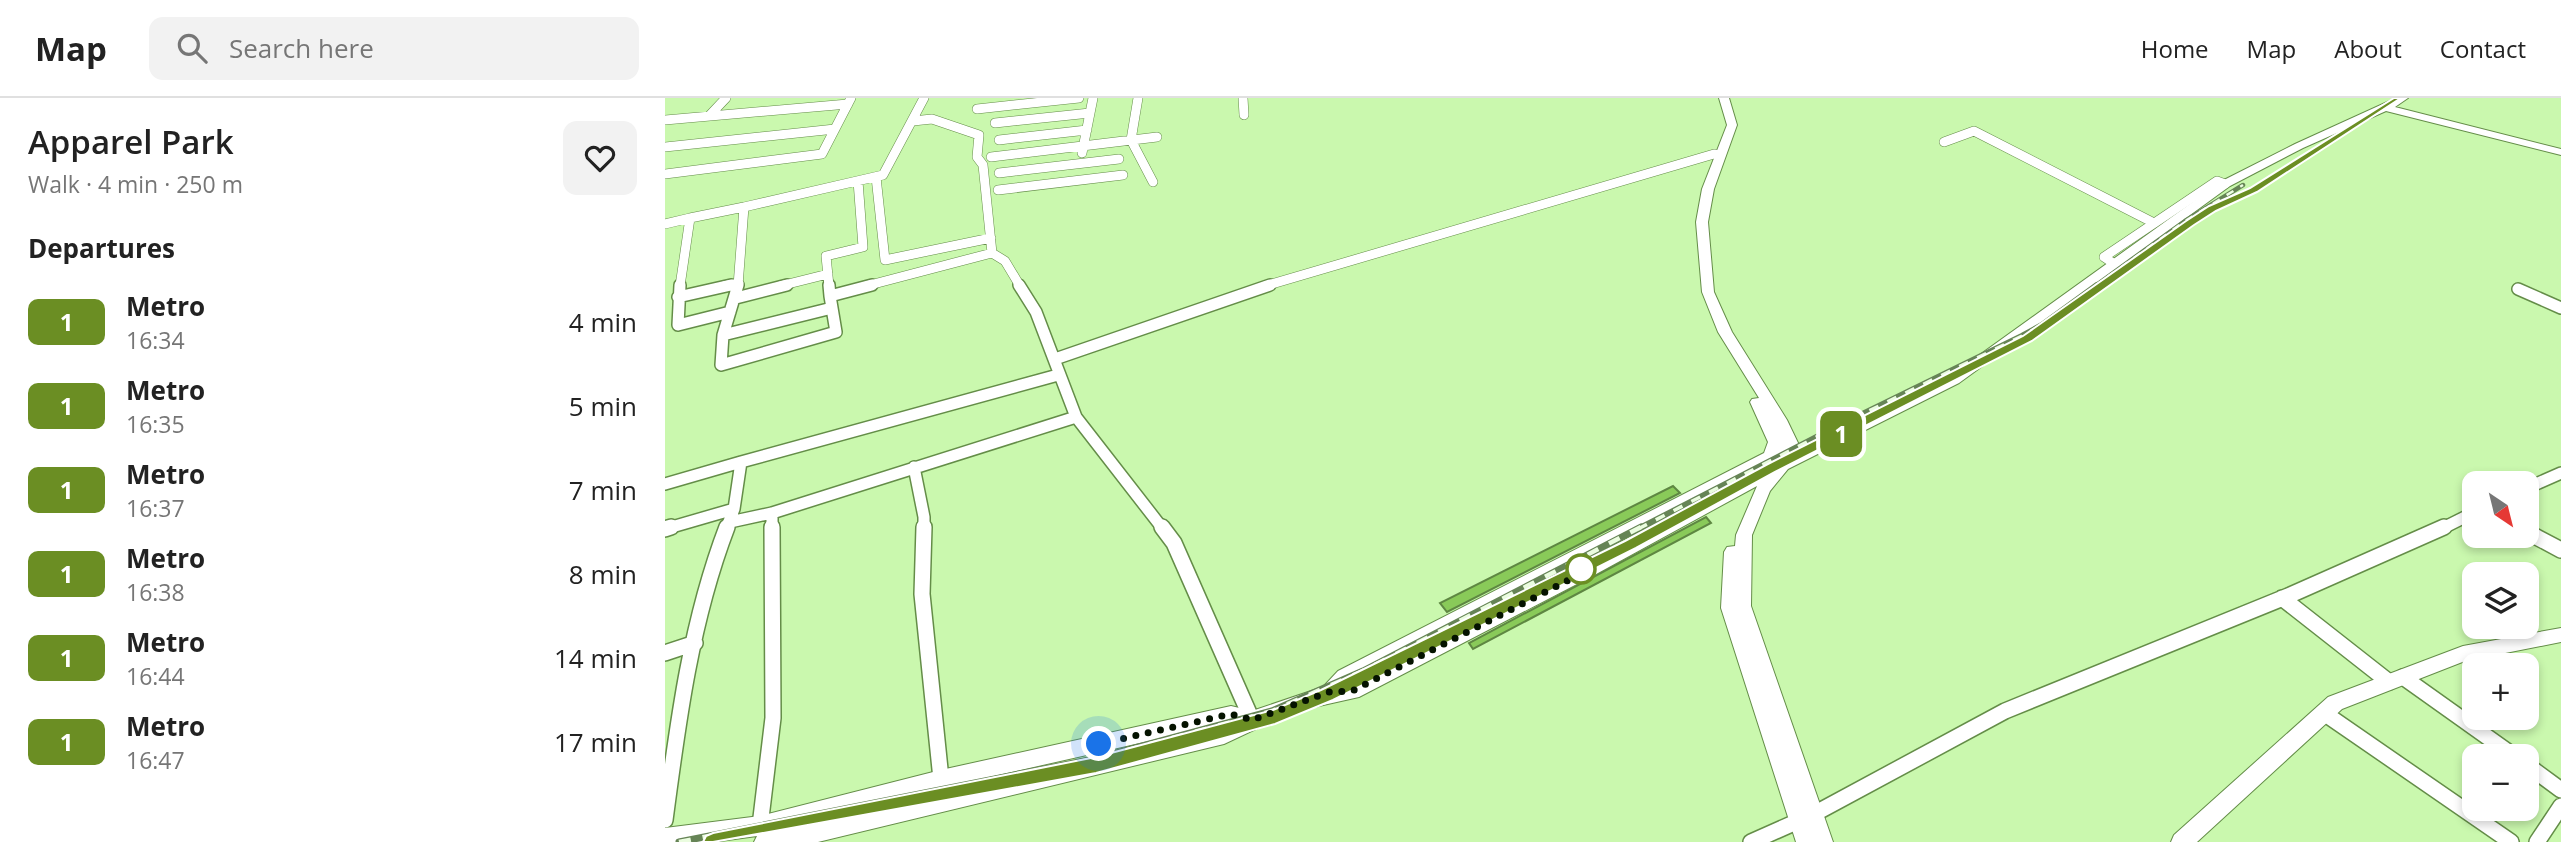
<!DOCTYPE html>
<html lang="en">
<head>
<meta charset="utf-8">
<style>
	:root { --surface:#fff; --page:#f2f2f2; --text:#222; --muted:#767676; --line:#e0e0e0 }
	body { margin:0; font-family:"Open Sans",sans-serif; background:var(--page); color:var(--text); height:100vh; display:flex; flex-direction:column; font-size:26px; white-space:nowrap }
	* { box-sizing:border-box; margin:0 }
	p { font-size:23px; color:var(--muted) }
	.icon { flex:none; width:38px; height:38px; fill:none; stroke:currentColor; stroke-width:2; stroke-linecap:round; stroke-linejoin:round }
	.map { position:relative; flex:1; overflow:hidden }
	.drawer { display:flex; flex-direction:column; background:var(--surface); width:665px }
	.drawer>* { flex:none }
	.badge { padding:0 14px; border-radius:10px; font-size:24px; line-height:46px }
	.needle { width:46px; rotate:145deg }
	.controls { position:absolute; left:1797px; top:373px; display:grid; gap:14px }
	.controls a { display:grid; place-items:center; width:77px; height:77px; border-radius:14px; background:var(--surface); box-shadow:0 4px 10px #0003; font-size:35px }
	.you { position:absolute; width:35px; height:35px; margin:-18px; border:5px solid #fff; border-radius:50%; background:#1a73e8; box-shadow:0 0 0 10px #1a73e833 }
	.map>.badge { position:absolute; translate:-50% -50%; box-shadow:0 0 0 4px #fff }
	h2 { padding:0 28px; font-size:26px; line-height:63px }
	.round { display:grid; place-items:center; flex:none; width:74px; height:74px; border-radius:14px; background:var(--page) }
	.summary { display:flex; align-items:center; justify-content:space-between; height:119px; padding:0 28px }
	h1 { font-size:33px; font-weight:600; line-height:52px }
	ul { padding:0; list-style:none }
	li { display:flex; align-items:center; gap:21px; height:84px; padding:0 28px }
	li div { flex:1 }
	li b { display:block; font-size:26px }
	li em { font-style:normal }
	li .badge { min-width:77px; font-weight:700; text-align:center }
	header { display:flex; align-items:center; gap:42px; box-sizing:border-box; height:98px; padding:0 35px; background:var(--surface); border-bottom:2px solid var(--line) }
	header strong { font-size:33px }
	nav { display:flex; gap:38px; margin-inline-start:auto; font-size:24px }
	.search { width:490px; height:63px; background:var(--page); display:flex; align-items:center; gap:18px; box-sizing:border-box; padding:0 24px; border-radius:14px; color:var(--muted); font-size:26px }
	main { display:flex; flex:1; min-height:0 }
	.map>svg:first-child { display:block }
	.building { fill:#89ca59; stroke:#5e8742; stroke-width:2 }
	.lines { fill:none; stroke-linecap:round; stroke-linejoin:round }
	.street-far2-casing { stroke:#648d48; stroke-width:10 }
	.street-far1-casing { stroke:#648d48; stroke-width:14 }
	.street-casing { stroke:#648d48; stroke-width:18 }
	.secondary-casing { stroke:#648d48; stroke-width:2 }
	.street-far2 { stroke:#fff; stroke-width:9 }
	.street-far1 { stroke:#fff; stroke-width:11 }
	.street { stroke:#fff; stroke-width:15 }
	.secondary { fill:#fff; fill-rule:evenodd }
	.rail-far2-casing { stroke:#668456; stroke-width:4.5 }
	.rail-far1-casing { stroke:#668456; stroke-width:6 }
	.rail-casing { stroke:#668456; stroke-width:7 }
	.rail-far2 { stroke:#eafcdf; stroke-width:2.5; stroke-dasharray:8; stroke-linecap:butt }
	.rail-far1 { stroke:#eafcdf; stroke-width:3.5; stroke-dasharray:10; stroke-linecap:butt }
	.rail { stroke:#eafcdf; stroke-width:4.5; stroke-dasharray:12; stroke-linecap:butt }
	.line { fill:#6b8e23; stroke:#fff; stroke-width:2 }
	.walk { stroke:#051300; stroke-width:7; stroke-dasharray:0 12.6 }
	.stop-dot { fill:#fff; stroke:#6b8e23; stroke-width:3.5 }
</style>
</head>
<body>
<header>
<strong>Map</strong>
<div class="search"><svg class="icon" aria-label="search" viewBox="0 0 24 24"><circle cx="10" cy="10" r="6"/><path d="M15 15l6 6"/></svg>Search here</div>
<nav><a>Home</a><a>Map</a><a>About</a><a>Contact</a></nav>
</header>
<main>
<section class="drawer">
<div class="summary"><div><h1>Apparel Park</h1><p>Walk · 4 min · 250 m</p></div><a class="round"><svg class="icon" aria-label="heart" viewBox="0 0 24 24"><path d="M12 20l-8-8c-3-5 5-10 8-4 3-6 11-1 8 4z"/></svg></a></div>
<h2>Departures</h2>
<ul>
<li><span class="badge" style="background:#6b8e23;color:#fff">1</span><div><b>Metro</b><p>16:34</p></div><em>4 min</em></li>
<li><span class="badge" style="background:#6b8e23;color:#fff">1</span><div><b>Metro</b><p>16:35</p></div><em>5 min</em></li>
<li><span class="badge" style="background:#6b8e23;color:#fff">1</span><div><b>Metro</b><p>16:37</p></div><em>7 min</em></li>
<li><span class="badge" style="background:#6b8e23;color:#fff">1</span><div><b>Metro</b><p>16:38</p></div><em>8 min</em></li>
<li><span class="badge" style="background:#6b8e23;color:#fff">1</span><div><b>Metro</b><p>16:44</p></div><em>14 min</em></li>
<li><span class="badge" style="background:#6b8e23;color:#fff">1</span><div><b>Metro</b><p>16:47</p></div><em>17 min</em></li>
</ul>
</section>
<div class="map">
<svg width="1896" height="744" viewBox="0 0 1896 744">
	<rect width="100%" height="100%" fill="#caf8ae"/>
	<path class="building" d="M1008,388L1015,395L782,514L775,505Z
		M1041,419L1046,425L808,551L804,545Z"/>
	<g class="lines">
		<defs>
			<path id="street-far2" d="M473,0L466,42L488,84
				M578,0L579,17
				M312,11L414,0
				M44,18L61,0
				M0,22L183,6
				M330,25L425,15
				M334,42L422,32
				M1279,44L1309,33L1489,125
				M0,49L170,31
				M417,55L428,0
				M326,59L492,39
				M334,75L454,61
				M0,76L157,56L186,0
				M211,79L220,162L326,140
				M333,92L458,77
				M0,126L25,120
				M327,155L340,163L355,188
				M1448,165L1439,159L1552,83L1560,86
				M15,188L25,120L79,109
				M59,188L74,185
				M73,188L79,109L218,77L259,0
				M115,188L163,176
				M164,188L161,158L198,149L193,83
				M201,188L327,155L318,67L312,59L314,37L267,21L248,23
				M600,188L1049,56L1055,57"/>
			<path id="street-far1" d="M15,187L13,227L65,214
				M73,187L58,237L56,267L171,234L165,198L207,187
				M164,187L165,198
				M354,187L371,214L411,319L498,431
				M1853,191L1896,210
				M13,199L66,187
				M71,200L122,187
				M58,237L167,210
				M390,261L605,187
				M76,364L393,277
				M249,369L259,419V431
				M0,386L76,364L69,411L61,431
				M1862,390L1896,375
				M65,424L107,415
				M0,431L69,411
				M107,431V415L411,319
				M1776,431L1810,414"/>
			<path id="street" d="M259,429L257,496L276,681
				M497,429L509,445L587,622
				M0,431L6,429
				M1862,434L1896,452
				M1617,500L1724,584
				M0,555L30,545
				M1738,579L1849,658
				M1659,615L1846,744
				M1862,667L1896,692
				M0,722C13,623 26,523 62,429
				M95,728L108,620L107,429
				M1086,744L1147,717L1340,613L1623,498L1779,429
				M1872,744L1896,708"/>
			<path id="secondary" d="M1054,0H1064L1072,27L1049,91L1043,124L1049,194L1067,234L1122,322L1134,347L1131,354L1284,279L1557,83L1630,46L1731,0H1743L1730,9L1896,51V57L1721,13L1638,50L1565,88L1294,285L1123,371L1105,393L1087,437L1086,508L1168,744H1131L1056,510L1059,454L1062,449L1070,448L1071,437L1092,388L933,475L694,599L627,614L559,646L153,744H89L92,738L48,744H0V730L95,718L276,672L566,608L587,613L658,589L673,573L1099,355L1103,344L1085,304L1087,301L1094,300L1053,234L1037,194L1031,124L1037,91L1062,27ZM1092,371L921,465L720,567ZM563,625L555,629L139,726L276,690Z
				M1896,530V544L1800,563L1677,611L1532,744H1506L1509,737L1663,599L1798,548Z"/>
		</defs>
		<use href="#street-far2" class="street-far2-casing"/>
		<use href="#street-far1" class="street-far1-casing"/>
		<use href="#street" class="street-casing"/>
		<use href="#secondary" class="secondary-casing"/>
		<use href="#street-far2" class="street-far2"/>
		<use href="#street-far1" class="street-far1"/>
		<use href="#street" class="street"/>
		<use href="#secondary" class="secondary"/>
		<defs>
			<path id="rail-far2" d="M1430,188L1520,123L1578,87"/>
			<path id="rail-far1" d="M973,431L1171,329L1357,238L1377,227L1432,187"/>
			<path id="rail" d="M14,744L429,661L607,613L698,573L976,429"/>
		</defs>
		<use href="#rail-far2" class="rail-far2-casing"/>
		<use href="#rail-far1" class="rail-far1-casing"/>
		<use href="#rail" class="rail-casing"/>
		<use href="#rail-far2" class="rail-far2"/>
		<use href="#rail-far1" class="rail-far1"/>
		<use href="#rail" class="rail"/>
	</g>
	<path class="line" d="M1729,0H1736L1592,94L1551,113L1529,127L1367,243L1110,374L971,450L668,602L610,626L431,675L48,744H38L41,738L48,735L431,659L608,612L656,592L960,443L1101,367L1358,238L1521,123L1544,108L1585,90Z"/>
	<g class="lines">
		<path class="walk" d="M434,646L566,616L587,622L664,594L687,593L927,470L916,471"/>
	</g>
	<circle class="stop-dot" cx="916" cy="471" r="14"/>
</svg>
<div class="controls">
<a><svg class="needle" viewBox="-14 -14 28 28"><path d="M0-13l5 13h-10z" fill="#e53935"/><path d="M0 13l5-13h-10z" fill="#767676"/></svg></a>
<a><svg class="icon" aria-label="layers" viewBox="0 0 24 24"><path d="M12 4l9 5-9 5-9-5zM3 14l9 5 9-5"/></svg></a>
<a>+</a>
<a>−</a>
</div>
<div class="you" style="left:434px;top:646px"></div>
<b class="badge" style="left:1176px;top:336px;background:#6b8e23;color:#fff">1</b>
</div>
</main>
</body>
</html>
